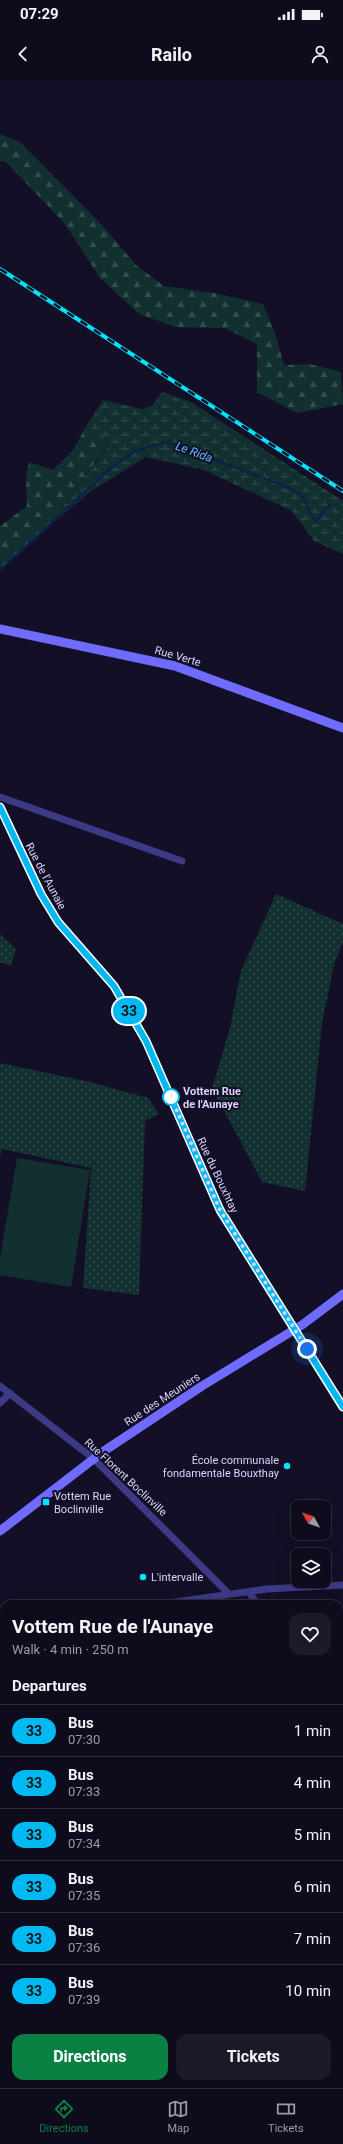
<!DOCTYPE html>
<html lang="en">
<head>
<meta charset="utf-8">
<style>
	:root { --surface:#0e0b1c; --page:#1c1929; --text:#f1f3f6; --muted:#9b9ba3; --line:#2e2b3b; --accent:#0b8043 }
	body { margin:0; font-family:Roboto,sans-serif; background:var(--page); color:var(--text); height:100vh; display:flex; flex-direction:column; font-size:15px; white-space:nowrap }
	* { box-sizing:border-box; margin:0 }
	p { font-size:13px; color:var(--muted) }
	.icon { flex:none; width:22px; height:22px; fill:none; stroke:currentColor; stroke-width:2; stroke-linecap:round; stroke-linejoin:round }
	.map { position:relative; flex:1; overflow:hidden }
	.drawer { position:absolute; left:0px; top:1520px; width:343px; height:488px; display:flex; flex-direction:column; background:var(--surface); border-radius:12px 12px 0 0; box-shadow:0 4px 16px #0002,0 0 0 1px var(--line) }
	.drawer>* { flex:none }
	.badge { padding:0 8px; border-radius:13px; font-size:14px; line-height:26px }
	.needle { width:26px; rotate:310deg }
	.buttons { position:absolute; left:291px; top:1420px; display:grid; gap:8px }
	.buttons a { display:grid; place-items:center; width:40px; height:40px; border-radius:8px; background:var(--surface); box-shadow:0 4px 16px #0002,0 0 0 1px var(--line); font-size:20px }
	.you { position:absolute; width:20px; height:20px; margin:-10px; border:3px solid #fff; border-radius:50%; background:#1a73e8; box-shadow:0 0 0 6px #1a73e833 }
	.map>.badge { position:absolute; translate:-50% -50%; box-shadow:0 0 0 2px #fff }
	h2 { padding:0 12px; font-size:15px; line-height:36px }
	.round { display:grid; place-items:center; flex:none; width:42px; height:42px; border-radius:12px; background:var(--page) }
	.headline { display:flex; align-items:center; justify-content:space-between; height:68px; padding:0 12px }
	h1 { font-size:19px; font-weight:700; line-height:30px }
	.action { display:flex; gap:8px; margin-top:auto; padding:8px 12px }
	.action a { flex:1; height:46px; border-radius:12px; background:var(--accent); color:#fff; font-size:16px; font-weight:700; line-height:46px; text-align:center }
	.action a+a { background:var(--page); color:var(--text) }
	ul { padding:0; list-style:none }
	li { display:flex; align-items:center; gap:12px; height:52px; padding:0 12px; border-top:1px solid var(--line) }
	li div { flex:1 }
	li b { display:block; font-size:15px }
	li em { font-style:normal }
	li .badge { min-width:44px; font-weight:700; text-align:center }
	.status { display:flex; justify-content:space-between; align-items:center; height:28px; padding:0 20px; background:var(--surface); direction:ltr }
	.status svg { height:11px; fill:currentColor }
	header { display:flex; justify-content:space-between; align-items:center; height:52px; padding:0 12px; background:var(--surface); font-size:18px; font-weight:700 }
	.tab-bar { display:flex; justify-content:space-around; align-items:center; height:56px; border-top:1px solid var(--line); background:var(--surface); font-size:11px; color:var(--muted) }
	.tab-bar a { display:grid; justify-items:center; gap:2px }
	.tab-bar .selected { color:var(--accent) }
	.map>svg:first-child { display:block }
	.grass { fill:url(#grass-dots) }
	.forest { fill:url(#forest-firs) }
	.wetland { fill:url(#wetland-marsh) }
	.park { fill:#12302f }
	.lines { fill:none; stroke-linecap:round; stroke-linejoin:round }
	.stream { stroke:#0c2248; stroke-width:2.5 }
	.street { stroke:#3d3a85; stroke-width:7 }
	.secondary { stroke:#6f6bff; stroke-width:9 }
	.rail-casing { stroke:#00e5ff; stroke-width:4 }
	.rail { stroke:#130f26; stroke-width:2.5; stroke-dasharray:8; stroke-linecap:butt }
	.line-casing { stroke:#fff; stroke-width:9 }
	.line { stroke:#00b9f2; stroke-width:6 }
	.walk { stroke:#d9d4ff; stroke-width:4; stroke-dasharray:0 7.2 }
	.stop-dot { fill:#fff; stroke:#00b9f2; stroke-width:2 }
	.poi-dot { fill:#00e5ff; stroke:#130f26; stroke-width:1.5 }
	.labels { text-anchor:middle; stroke-width:4; stroke-linejoin:round; paint-order:stroke }
	.street-label { font-size:11px; fill:#d9d4ff; stroke:#130f26 }
	.stop-label { font-size:11px; font-weight:bold; fill:#d9d4ff; stroke:#130f26; text-anchor:start }
	.poi-label { font-size:11px; fill:#d9d4ff; stroke:#130f26; text-anchor:start }
	.water-label { font-size:12px; font-style:italic; fill:#62b6ff; stroke:#130f26 }
</style>
</head>
<body>
<div class="status"><b>07:29</b><svg viewBox="0 0 49 12"><path d="M0 12V9h3v3zM5 12V6h3v6zM10 12V3h3v9zM15 12V0h3v12zM26 1h20v11H26zM47 4h2v5h-2z"/></svg></div>
<header><svg class="icon" aria-label="back" viewBox="0 0 24 24"><path d="M15 5l-7 7 7 7"/></svg>Railo<svg class="icon" aria-label="person" viewBox="0 0 24 24"><circle cx="12" cy="8" r="4"/><path d="M4 21q1-7 8-7t8 7"/></svg></header>
<div class="map">
<svg width="343" height="2008" viewBox="0 0 343 2008">
	<defs>
		<pattern id="grass-dots" width="8" height="8" patternUnits="userSpaceOnUse"><rect width="8" height="8" fill="#12302f"/><path d="M2 2h.1M6 6h.1" fill="none" stroke="#344d4e" stroke-width="1.8" stroke-linecap="round"/></pattern>
		<pattern id="forest-firs" width="22" height="20" patternUnits="userSpaceOnUse"><rect width="22" height="20" fill="#12302f"/><path d="M5 1l3.5 6h-7zM16 11l3.5 6h-7z" fill="#344d4e"/></pattern>
		<pattern id="wetland-marsh" width="20" height="14" patternUnits="userSpaceOnUse"><rect width="20" height="14" fill="#12302f"/><path d="M1 5h8M5 5V1M11 12h8M15 12V8" fill="none" stroke="#344d4e"/></pattern>
	</defs>
	<rect width="100%" height="100%" fill="#130f26"/>
	<path class="grass" d="M276,814L343,844V861L334,885L322,943L305,1111L262,1102L212,1008L230,948L241,891Z
		M0,854L16,869L11,886L0,882Z
		M0,983L90,1002L148,1018L159,1034L145,1041L139,1215L83,1208L91,1088L2,1069L0,1077Z
		M0,1668H4V2004H22L15,2008H0Z"/>
	<path class="forest" d="M0,54L20,62L102,145L136,185L164,206L214,213L263,224L275,253L284,285L310,284L341,292L343,324L297,333L257,312V264L225,248L176,247L139,234L100,198L65,144L6,82L0,81Z
		M87,345L111,361L45,450L0,490V446L27,426L26,397L29,382L53,390L73,370Z
		M339,1788H343V1857H339Z"/>
	<path class="wetland" d="M162,312L191,322L343,421V474L314,461L292,431L204,390L146,377L91,411L45,450L111,362L87,345L103,320L142,329L152,326Z
		M4,1790V1828L0,1831V1794Z"/>
	<path class="park" d="M17,1078L90,1090L71,1207L0,1195V1178Z
		M0,1609H4V1765L0,1776Z"/>
	<g class="lines">
		<path class="stream" d="M0,490L110,389L135,371L168,362L292,409L302,416L315,442L330,424
			M0,1816L4,1812"/>
		<path class="street" d="M0,717L182,781
			M0,727L41,814L57,841L114,906L146,961L220,1130L343,1327
			M0,1306L94,1379L229,1514
			M0,1323L10,1313
			M249,1512L257,1524
			M162,1524L267,1509L343,1505
			M0,1546H4
			M339,1622L343,1625
			M121,2008V2004"/>
		<path class="secondary" d="M0,549L175,586L343,648
			M0,1451L104,1371L202,1306L302,1245L343,1214"/>
		<defs>
			<path id="rail" d="M0,189L343,411"/>
		</defs>
		<use href="#rail" class="rail-casing"/>
		<use href="#rail" class="rail"/>
	</g>
	<g class="lines">
		<defs>
			<path id="line" d="M0,727L41,814L58,842L114,906L146,961L220,1130L343,1327"/>
		</defs>
		<use href="#line" class="line-casing"/>
		<use href="#line" class="line"/>
		<path class="walk" d="M171,1017L220,1130L307,1269"/>
	</g>
	<circle class="stop-dot" cx="171" cy="1017" r="8"/>
	<g class="poi-dot">
		<circle cx="287" cy="1386" r="4"/>
		<rect x="42" y="1418" width="8" height="8" rx="2"/>
		<circle cx="143" cy="1497" r="4"/>
	</g>
	<g class="labels">
		<g class="street-label">
			<text transform="translate(178 576) rotate(16)" y="4">Rue Verte</text>
			<text transform="translate(46 796) rotate(62)" y="4">Rue de l'Aunaie</text>
			<text transform="translate(218 1095) rotate(65)" y="4">Rue du Bouxhtay</text>
			<text transform="translate(162 1319) rotate(-33)" y="4">Rue des Meuniers</text>
			<text transform="translate(126 1397) rotate(43)" y="4">Rue Florent Boclinville</text>
		</g>
		<g class="stop-label">
			<text x="183" y="1015">Vottem Rue<tspan x="183" dy="13">de l'Aunaye</tspan></text>
		</g>
		<g class="poi-label">
			<text x="279" y="1384" text-anchor="end">École communale<tspan x="279" dy="13">fondamentale Bouxthay</tspan></text>
			<text x="54" y="1420">Vottem Rue<tspan x="54" dy="13">Boclinville</tspan></text>
			<text x="151" y="1501">L'intervalle</text>
		</g>
		<g class="water-label">
			<text transform="translate(194 372) rotate(20)" y="4">Le Rida</text>
		</g>
	</g>
</svg>
<div class="buttons">
<a><svg class="needle" viewBox="-14 -14 28 28"><path d="M0-13l5 13h-10z" fill="#e53935"/><path d="M0 13l5-13h-10z" fill="#9b9ba3"/></svg></a>
<a><svg class="icon" aria-label="layers" viewBox="0 0 24 24"><path d="M12 4l9 5-9 5-9-5zM3 14l9 5 9-5"/></svg></a>
</div>
<div class="you" style="left:307px;top:1269px"></div>
<b class="badge" style="left:129px;top:931px;background:#00b9f2;color:#111">33</b>
<section class="drawer">
<div class="headline"><div><h1>Vottem Rue de l'Aunaye</h1><p>Walk · 4 min · 250 m</p></div><a class="round"><svg class="icon" aria-label="heart" viewBox="0 0 24 24"><path d="M12 20l-8-8c-3-5 5-10 8-4 3-6 11-1 8 4z"/></svg></a></div>
<h2>Departures</h2>
<ul>
<li><span class="badge" style="background:#00b9f2;color:#111">33</span><div><b>Bus</b><p>07:30</p></div><em>1 min</em></li>
<li><span class="badge" style="background:#00b9f2;color:#111">33</span><div><b>Bus</b><p>07:33</p></div><em>4 min</em></li>
<li><span class="badge" style="background:#00b9f2;color:#111">33</span><div><b>Bus</b><p>07:34</p></div><em>5 min</em></li>
<li><span class="badge" style="background:#00b9f2;color:#111">33</span><div><b>Bus</b><p>07:35</p></div><em>6 min</em></li>
<li><span class="badge" style="background:#00b9f2;color:#111">33</span><div><b>Bus</b><p>07:36</p></div><em>7 min</em></li>
<li><span class="badge" style="background:#00b9f2;color:#111">33</span><div><b>Bus</b><p>07:39</p></div><em>10 min</em></li>
</ul>
<div class="action"><a>Directions</a><a>Tickets</a></div>
</section>
</div>
<nav class="tab-bar">
<a class="selected"><svg class="icon" aria-label="directions" viewBox="0 0 24 24"><path d="M12 3l9 9-9 9-9-9zM9 14v-3h6M13 9l2 2-2 2"/></svg>Directions</a>
<a><svg class="icon" aria-label="map" viewBox="0 0 24 24"><path d="M3 6l6-2 6 2 6-2v14l-6 2-6-2-6 2zM9 4v14M15 6v14"/></svg>Map</a>
<a><svg class="icon" aria-label="tickets" viewBox="0 0 24 24"><path d="M3 7h18v10H3zM15 7v10"/></svg>Tickets</a>
</nav>
</body>
</html>
